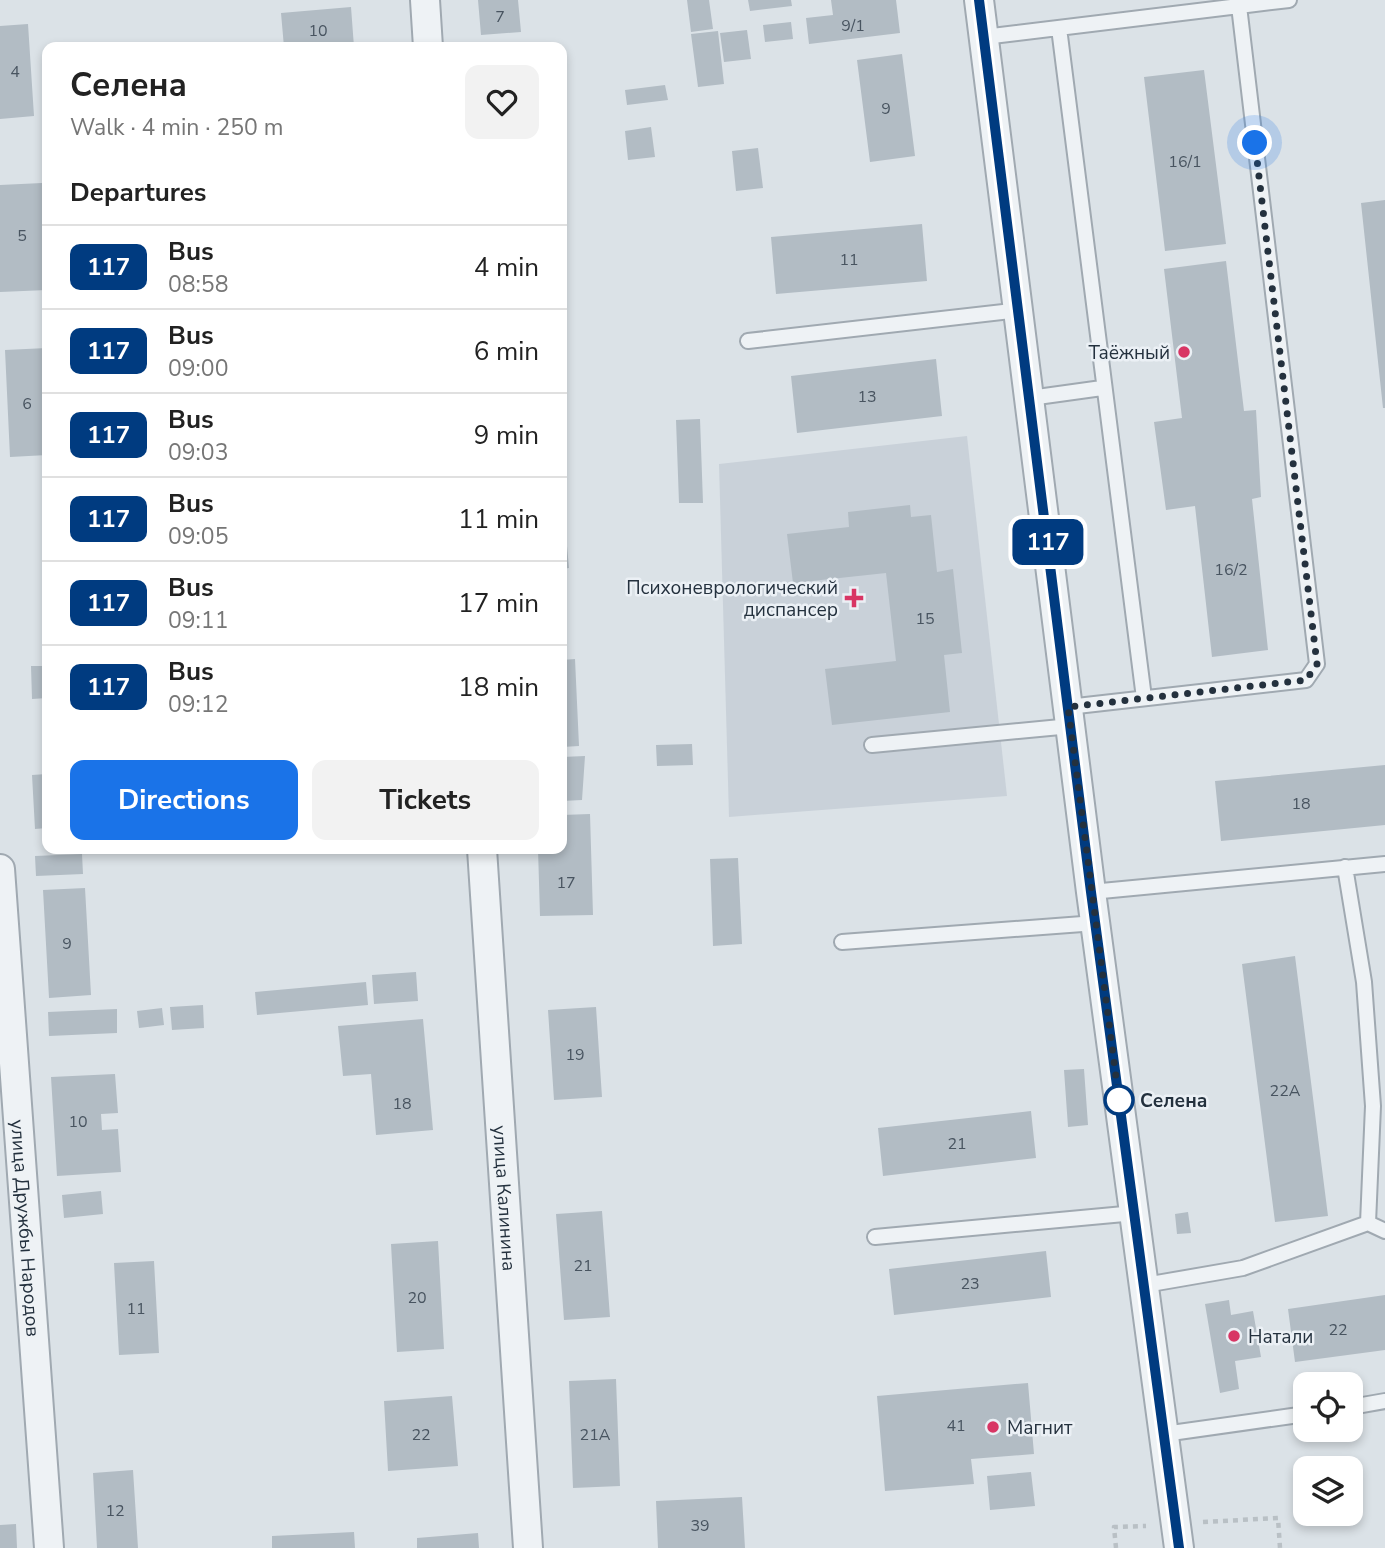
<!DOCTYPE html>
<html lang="en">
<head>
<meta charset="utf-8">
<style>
	:root { --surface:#fff; --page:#f2f2f2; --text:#222; --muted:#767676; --line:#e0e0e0; --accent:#1a73e8 }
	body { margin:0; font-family:"Nunito Sans",sans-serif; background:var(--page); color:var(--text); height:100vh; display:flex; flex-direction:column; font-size:26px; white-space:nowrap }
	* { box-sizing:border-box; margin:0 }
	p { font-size:23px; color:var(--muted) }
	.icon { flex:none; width:38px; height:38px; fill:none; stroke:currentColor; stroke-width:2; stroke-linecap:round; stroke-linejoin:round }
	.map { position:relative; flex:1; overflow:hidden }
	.drawer { position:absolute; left:42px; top:42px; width:525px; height:812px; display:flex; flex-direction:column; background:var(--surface); border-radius:14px; box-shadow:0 4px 10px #0003 }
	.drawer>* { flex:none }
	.badge { padding:0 14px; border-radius:10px; font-size:24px; line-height:46px }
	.tools { position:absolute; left:1293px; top:1372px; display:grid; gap:14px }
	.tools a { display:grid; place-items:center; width:70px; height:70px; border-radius:14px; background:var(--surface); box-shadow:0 4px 10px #0003; font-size:35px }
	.you { position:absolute; width:35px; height:35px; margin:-18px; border:5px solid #fff; border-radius:50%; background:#1a73e8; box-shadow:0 0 0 10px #1a73e833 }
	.map>.badge { position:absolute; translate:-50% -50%; box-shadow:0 0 0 4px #fff }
	h2 { padding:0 28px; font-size:26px; line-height:63px }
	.round { display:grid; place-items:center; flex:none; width:74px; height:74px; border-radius:14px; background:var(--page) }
	.overview { display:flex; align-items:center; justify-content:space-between; height:119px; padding:0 28px }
	h1 { font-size:33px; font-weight:700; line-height:52px }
	.primary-button { display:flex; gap:14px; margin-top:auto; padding:14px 28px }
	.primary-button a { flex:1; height:80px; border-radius:14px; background:var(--accent); color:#fff; font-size:28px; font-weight:700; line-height:80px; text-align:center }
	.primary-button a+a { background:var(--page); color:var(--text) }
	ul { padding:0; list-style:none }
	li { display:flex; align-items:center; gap:21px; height:84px; padding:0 28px; border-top:2px solid var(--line) }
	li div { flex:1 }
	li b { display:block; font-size:26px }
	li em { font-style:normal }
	li .badge { min-width:77px; font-weight:700; text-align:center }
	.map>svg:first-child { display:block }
	.built { fill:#c9d1d9 }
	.building { fill:#b2bcc4 }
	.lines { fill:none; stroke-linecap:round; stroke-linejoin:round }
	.lane-casing { stroke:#a0a9b1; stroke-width:18 }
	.street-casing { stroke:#a0a9b1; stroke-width:32 }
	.path { stroke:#b9c0c5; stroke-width:4.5; stroke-dasharray:5 5; stroke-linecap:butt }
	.lane { stroke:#eef2f5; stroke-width:14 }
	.street { stroke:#eef2f5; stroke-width:28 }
	.line-casing { stroke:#fff; stroke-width:16 }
	.line { stroke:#003b80; stroke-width:10 }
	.walk { stroke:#24313e; stroke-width:7; stroke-dasharray:0 12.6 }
	.poi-dot { fill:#d83564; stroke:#ebf0f5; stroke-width:2.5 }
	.stop-dot { fill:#fff; stroke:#003b80; stroke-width:3.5 }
	.labels { text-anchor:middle; stroke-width:5; stroke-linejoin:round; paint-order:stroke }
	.number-label { font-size:16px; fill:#485460 }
	.poi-label { font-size:19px; fill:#24313e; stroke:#ebf0f5; text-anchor:end }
	.stop-label { font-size:19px; font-weight:bold; fill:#24313e; stroke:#ebf0f5; text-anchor:start }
	.street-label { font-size:19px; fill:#24313e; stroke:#ebf0f5 }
</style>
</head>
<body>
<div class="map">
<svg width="1385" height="1548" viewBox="0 0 1385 1548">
	<rect width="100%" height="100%" fill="#dbe2e7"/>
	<path class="built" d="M967,436L1007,796L729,817L719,464Z"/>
	<path class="building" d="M478,0H518L521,32L481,35Z
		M687,0H709L713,29L691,32Z
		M748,0H791L792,6L750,11Z
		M831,0H896L900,33L809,44L806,18L833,15Z
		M351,7L354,47H284L281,13Z
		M791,22L793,39L765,42L763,25Z
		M28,24L34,116L0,119V26Z
		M747,30L751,59L724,62L720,33Z
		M718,31L724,84L698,87L691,34Z
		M902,54L915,156L870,162L857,60Z
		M1204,70L1226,244L1165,251L1144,77Z
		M665,85L668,100L627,105L625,90Z
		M651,127L655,157L628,160L625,131Z
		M758,148L763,188L736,191L732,151Z
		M42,183L47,290L0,292V185Z
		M1385,200V408H1383L1361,203Z
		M922,224L927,281L776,294L771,237Z
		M1226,261L1244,411L1256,410L1261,497L1252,499L1268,650L1212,657L1195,506L1166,510L1154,422L1182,418L1164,269Z
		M47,348V455L10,457L5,350Z
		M936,359L942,416L797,433L791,376Z
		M700,419L703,503H679L676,420Z
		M562,491L569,568L562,569Z
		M910,505L911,517L931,515L937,572L953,569L962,653L944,655L950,712L832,725L825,669L896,661L886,573L793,583L787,534L849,527L848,512Z
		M575,659L579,746L562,747V660Z
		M31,666H47V698L32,699Z
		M692,744L693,765L657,766L656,745Z
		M585,756L582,800L562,801V757Z
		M1385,765V825L1221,841L1215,781Z
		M47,774V828L35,829L32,775Z
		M590,814L593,915L540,916L538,849H562V815Z
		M82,854L83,874L36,876L35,856Z
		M738,858L742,944L713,946L710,859Z
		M85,888L91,995L49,998L43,890Z
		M1295,956L1328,1216L1275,1222L1242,964Z
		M416,972L418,1001L374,1004L372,975Z
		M366,982L368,1005L257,1015L255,992Z
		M203,1005L204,1028L172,1030L170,1007Z
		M596,1007L602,1097L554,1100L548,1010Z
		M162,1008L164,1025L139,1028L137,1011Z
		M117,1009V1033L49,1036L48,1012Z
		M423,1019L433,1130L376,1135L371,1074L343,1076L338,1026Z
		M1084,1069L1088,1125L1068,1127L1064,1070Z
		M115,1074L118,1113L101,1114L102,1130L118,1129L121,1172L57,1176L51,1077Z
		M1031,1111L1036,1158L883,1176L878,1128Z
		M101,1191L103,1214L64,1218L62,1195Z
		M602,1211L610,1317L564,1320L556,1214Z
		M1188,1212L1191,1233L1177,1234L1175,1214Z
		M438,1241L444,1349L397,1352L391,1244Z
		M1046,1251L1051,1297L894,1315L889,1269Z
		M154,1261L159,1353L119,1355L114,1263Z
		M1385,1295V1350L1295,1362L1288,1309Z
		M1229,1300L1231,1315L1253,1311L1261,1357L1235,1361L1239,1389L1220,1393L1205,1304Z
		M616,1379L620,1486L573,1488L569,1381Z
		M1028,1383L1034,1454L971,1459L974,1484L885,1491L877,1396Z
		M452,1396L458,1466L388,1471L384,1401Z
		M133,1470L138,1548H97L93,1473Z
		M1031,1472L1035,1506L990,1510L987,1476Z
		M742,1497L745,1548H658L656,1501Z
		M16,1524L17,1548H0V1525Z
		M354,1532L355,1548H272V1536Z
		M478,1533L479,1548H417V1538Z"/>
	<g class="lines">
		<defs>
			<path id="lane" d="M1239,6L1289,0
				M1059,28L1144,698
				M984,37L1239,6L1317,664L1306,680L1068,707
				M748,341L1020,310
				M1030,398L1102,388
				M872,745L1071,726
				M1091,892L1385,864
				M842,942L1096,923
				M1368,1223L1385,1231
				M875,1237L1135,1213
				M1145,1285L1243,1268L1368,1223L1373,1106L1364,982L1345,867
				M1351,1407L1385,1401
				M1164,1434L1306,1414"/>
			<g id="street">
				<path d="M425,0L428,47"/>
				<path d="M979,0L1091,892L1179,1548"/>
				<path id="s1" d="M482,849L528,1548"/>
				<path id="s2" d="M0,869L49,1548"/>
			</g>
		</defs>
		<use href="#lane" class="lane-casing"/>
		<use href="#street" class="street-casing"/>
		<path class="path" d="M1203,1522L1278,1518L1280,1548
			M1116,1548L1114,1527L1146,1526"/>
		<use href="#lane" class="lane"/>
		<use href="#street" class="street"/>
	</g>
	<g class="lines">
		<defs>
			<path id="line" d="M979,0L1091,892L1179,1548"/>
		</defs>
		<use href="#line" class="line-casing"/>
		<use href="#line" class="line"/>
		<path class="walk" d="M1119,1100L1068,707L1306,680L1317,664L1255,143"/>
	</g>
	<g class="poi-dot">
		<circle cx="1184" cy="352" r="7"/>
		<path d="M850.5 587.5h7v7h7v7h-7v7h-7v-7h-7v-7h7z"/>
		<circle cx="1234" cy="1336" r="7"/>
		<circle cx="993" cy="1427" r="7"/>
	</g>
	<circle class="stop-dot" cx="1119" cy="1100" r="14"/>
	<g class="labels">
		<g class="number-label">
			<text x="500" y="22">7</text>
			<text x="853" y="31">9/1</text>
			<text x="318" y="36">10</text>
			<text x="15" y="77">4</text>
			<text x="886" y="114">9</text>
			<text x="1185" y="167">16/1</text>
			<text x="22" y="241">5</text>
			<text x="849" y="265">11</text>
			<text x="867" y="402">13</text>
			<text x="27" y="409">6</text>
			<text x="1231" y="575">16/2</text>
			<text x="925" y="624">15</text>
			<text x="1301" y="809">18</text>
			<text x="566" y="888">17</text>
			<text x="67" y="949">9</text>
			<text x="575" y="1060">19</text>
			<text x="1285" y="1096">22А</text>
			<text x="402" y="1109">18</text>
			<text x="78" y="1127">10</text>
			<text x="957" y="1149">21</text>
			<text x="583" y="1271">21</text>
			<text x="970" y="1289">23</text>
			<text x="417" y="1303">20</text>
			<text x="136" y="1314">11</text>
			<text x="1338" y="1335">22</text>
			<text x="956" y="1431">41</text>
			<text x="421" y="1440">22</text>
			<text x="595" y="1440">21А</text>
			<text x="115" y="1516">12</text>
			<text x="700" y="1531">39</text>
		</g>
		<g class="poi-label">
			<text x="1170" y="359">Таёжный</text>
			<text x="838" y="594">Психоневрологический<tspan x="838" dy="22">диспансер</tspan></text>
			<text x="1248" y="1343" text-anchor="start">Натали</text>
			<text x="1007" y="1434" text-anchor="start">Магнит</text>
		</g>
		<g class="stop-label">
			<text x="1140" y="1107">Селена</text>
		</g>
		<g class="street-label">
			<text dy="7" stroke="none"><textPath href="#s1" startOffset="350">улица Калинина</textPath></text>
			<text dy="7" stroke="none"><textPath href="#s2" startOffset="360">улица Дружбы Народов</textPath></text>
		</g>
	</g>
</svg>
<div class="tools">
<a><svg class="icon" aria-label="locate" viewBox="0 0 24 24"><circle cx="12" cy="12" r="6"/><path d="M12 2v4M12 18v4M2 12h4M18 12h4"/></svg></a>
<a><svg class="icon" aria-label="layers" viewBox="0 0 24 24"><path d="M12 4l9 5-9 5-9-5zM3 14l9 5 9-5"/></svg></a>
</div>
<div class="you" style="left:1255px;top:143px"></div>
<b class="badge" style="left:1048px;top:542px;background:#003b80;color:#fff">117</b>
<section class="drawer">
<div class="overview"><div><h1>Селена</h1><p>Walk · 4 min · 250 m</p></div><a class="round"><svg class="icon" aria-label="heart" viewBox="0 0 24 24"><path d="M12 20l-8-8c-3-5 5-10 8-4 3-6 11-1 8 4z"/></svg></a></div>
<h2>Departures</h2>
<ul>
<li><span class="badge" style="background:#003b80;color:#fff">117</span><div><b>Bus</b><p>08:58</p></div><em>4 min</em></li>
<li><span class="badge" style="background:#003b80;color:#fff">117</span><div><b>Bus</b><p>09:00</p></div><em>6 min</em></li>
<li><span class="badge" style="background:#003b80;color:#fff">117</span><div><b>Bus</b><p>09:03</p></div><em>9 min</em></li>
<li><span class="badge" style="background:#003b80;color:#fff">117</span><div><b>Bus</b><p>09:05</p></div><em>11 min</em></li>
<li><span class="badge" style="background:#003b80;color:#fff">117</span><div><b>Bus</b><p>09:11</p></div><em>17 min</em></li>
<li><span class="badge" style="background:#003b80;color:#fff">117</span><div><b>Bus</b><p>09:12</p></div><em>18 min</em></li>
</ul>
<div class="primary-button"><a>Directions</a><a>Tickets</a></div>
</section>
</div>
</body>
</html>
